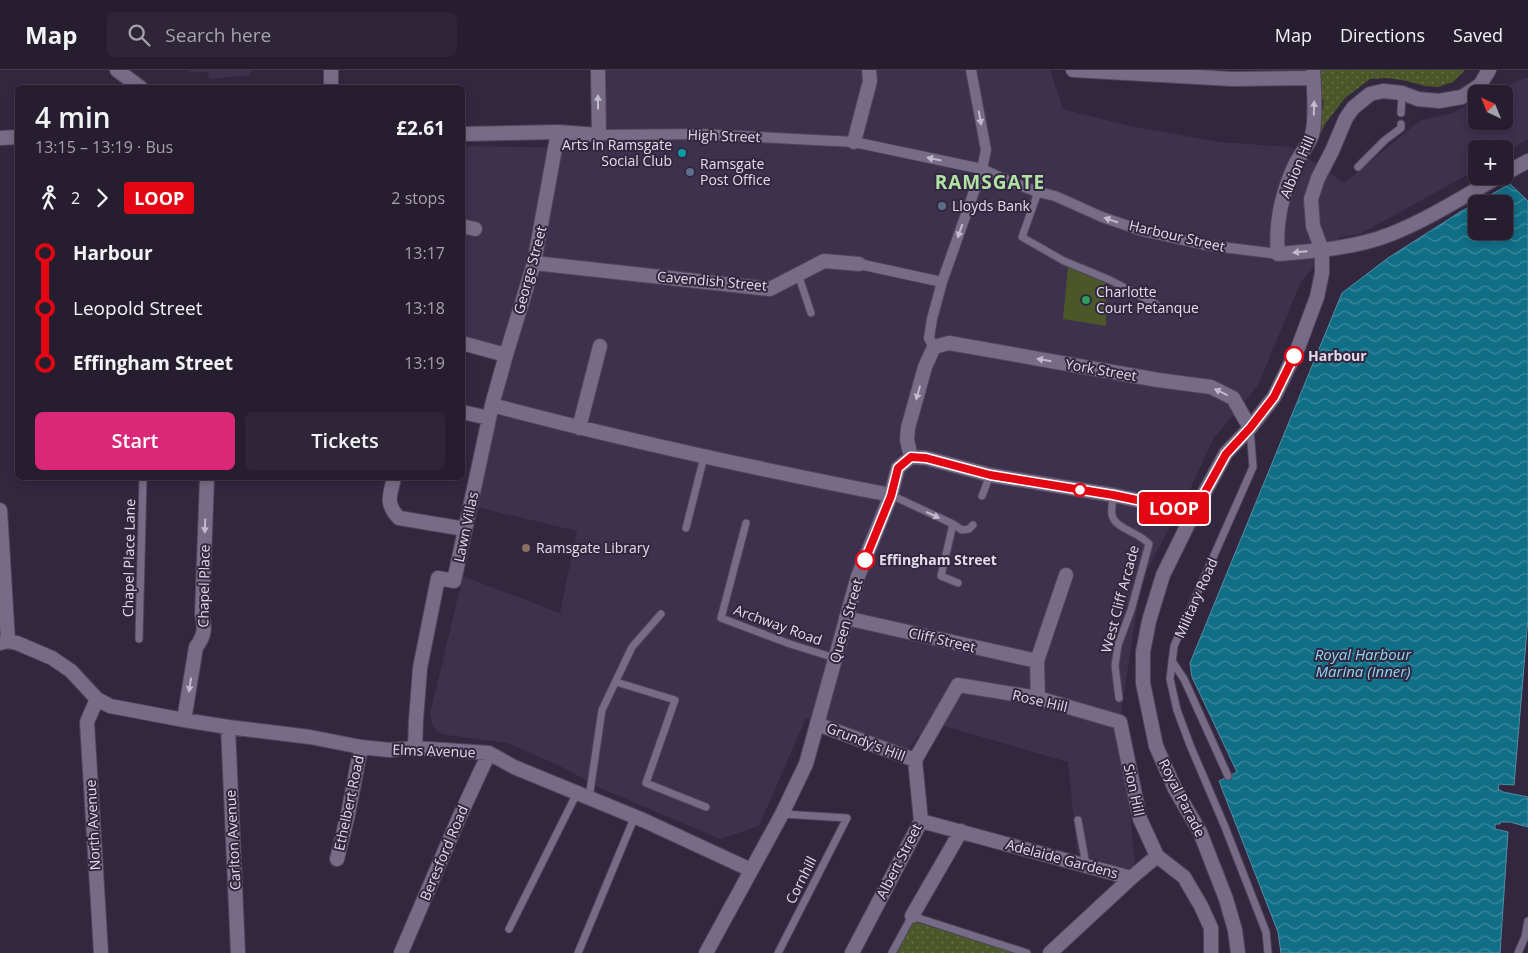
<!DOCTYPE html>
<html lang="en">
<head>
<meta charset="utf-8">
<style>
	:root { --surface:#261d2f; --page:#2e2637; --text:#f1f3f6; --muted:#a4a2aa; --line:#423b4b; --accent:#db2777 }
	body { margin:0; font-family:"Open Sans",sans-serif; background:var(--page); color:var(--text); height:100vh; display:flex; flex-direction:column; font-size:19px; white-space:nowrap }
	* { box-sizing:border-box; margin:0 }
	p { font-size:16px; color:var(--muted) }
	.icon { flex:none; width:28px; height:28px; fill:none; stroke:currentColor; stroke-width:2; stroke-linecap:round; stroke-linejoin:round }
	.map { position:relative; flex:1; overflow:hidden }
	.drawer { position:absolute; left:15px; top:15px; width:450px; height:395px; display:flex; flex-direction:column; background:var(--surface); border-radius:8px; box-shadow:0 2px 8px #0003,0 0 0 1px var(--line) }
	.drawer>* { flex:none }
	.badge { padding:0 10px; border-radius:4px; font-size:18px; line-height:32px }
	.needle { width:32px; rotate:317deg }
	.buttons { position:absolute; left:1468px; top:15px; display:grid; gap:10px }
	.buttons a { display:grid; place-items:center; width:45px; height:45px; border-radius:8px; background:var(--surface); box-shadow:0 2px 8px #0003,0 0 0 1px var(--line); font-size:25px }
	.map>.badge { position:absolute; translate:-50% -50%; box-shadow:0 0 0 2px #fff }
	.legs { display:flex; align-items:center; gap:8px; height:55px; padding:0 20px; font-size:16px }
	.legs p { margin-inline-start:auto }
	.overview { display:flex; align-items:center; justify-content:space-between; height:85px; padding:0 20px }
	h1 { font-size:28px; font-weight:600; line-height:38px }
	.action { display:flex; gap:10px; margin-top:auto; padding:10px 20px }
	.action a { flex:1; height:58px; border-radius:8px; background:var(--accent); color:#fff; font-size:20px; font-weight:600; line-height:58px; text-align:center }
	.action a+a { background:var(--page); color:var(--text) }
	ul { padding:0 20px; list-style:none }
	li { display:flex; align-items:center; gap:18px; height:55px; font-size:19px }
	li i { display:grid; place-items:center; width:8px; height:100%; margin:0 6px; background:currentColor }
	li i::after { content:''; width:12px; height:12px; margin:-6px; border:4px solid; border-radius:50%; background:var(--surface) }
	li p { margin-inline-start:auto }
	li:first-child i { background:linear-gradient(#0000 50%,currentColor 0) }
	li:last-child i { background:linear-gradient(currentColor 50%,#0000 0) }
	header { display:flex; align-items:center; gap:30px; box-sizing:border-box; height:70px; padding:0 25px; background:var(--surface); border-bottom:1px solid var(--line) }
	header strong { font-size:24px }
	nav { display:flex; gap:28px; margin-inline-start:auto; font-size:18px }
	.search { width:350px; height:45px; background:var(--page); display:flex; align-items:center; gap:12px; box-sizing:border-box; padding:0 18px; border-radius:8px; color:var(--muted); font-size:19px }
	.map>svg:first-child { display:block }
	.built { fill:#3d314e }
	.green { fill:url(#green-dots) }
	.pitch { fill:#4b5729 }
	.water { fill:url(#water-waves); stroke:#4f8fa4; fill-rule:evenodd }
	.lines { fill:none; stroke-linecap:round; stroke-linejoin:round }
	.service-casing { stroke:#4d4558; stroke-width:9 }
	.pedestrian-casing { stroke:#4d4558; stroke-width:12 }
	.minor-casing { stroke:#4d4558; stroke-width:16 }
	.tertiary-casing { stroke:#4d4558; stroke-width:16 }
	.secondary-casing { stroke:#4d4558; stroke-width:16 }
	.service { stroke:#776c87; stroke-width:7 }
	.pedestrian { stroke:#776c87; stroke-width:10 }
	.minor { stroke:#776c87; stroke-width:14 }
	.tertiary { stroke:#776c87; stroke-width:14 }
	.secondary { stroke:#776c87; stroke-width:14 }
	.oneway { fill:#c2bacd }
	.line-1-casing { stroke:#fff; stroke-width:11 }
	.line-1 { stroke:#e30613; stroke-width:8 }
	.culture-dot { fill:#0f9aa8; stroke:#32273f; stroke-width:2 }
	.service-dot { fill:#5c6f8a; stroke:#32273f; stroke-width:2 }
	.leisure-dot { fill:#2e9e5b; stroke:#32273f; stroke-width:2 }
	.stop-1-dot { fill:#fff; stroke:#e30613; stroke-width:2.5 }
	.education-dot { fill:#8d6e63; stroke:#32273f; stroke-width:2 }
	.labels { text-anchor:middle; stroke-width:4; stroke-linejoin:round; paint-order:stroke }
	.street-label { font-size:14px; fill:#e2dceb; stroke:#32273f }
	.poi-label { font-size:14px; fill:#e2dceb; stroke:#32273f; text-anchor:start }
	.stop-label { font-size:14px; font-weight:bold; fill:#e2dceb; stroke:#32273f; text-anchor:start }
	.water-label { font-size:15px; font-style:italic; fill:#8cd9f3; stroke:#32273f }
	.district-label { font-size:19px; font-weight:bold; letter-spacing:1px; fill:#b0e3a4; stroke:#32273f }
</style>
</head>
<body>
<header>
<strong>Map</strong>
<div class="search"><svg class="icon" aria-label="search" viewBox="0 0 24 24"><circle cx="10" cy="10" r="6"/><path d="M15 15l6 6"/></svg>Search here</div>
<nav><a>Map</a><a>Directions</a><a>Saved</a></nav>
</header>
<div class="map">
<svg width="1528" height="883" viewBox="0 0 1528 883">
	<defs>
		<pattern id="green-dots" width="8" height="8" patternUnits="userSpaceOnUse" patternTransform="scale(1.25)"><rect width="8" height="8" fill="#4b5729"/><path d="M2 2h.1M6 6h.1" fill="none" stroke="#656f48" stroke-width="1.8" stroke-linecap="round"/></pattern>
		<pattern id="water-waves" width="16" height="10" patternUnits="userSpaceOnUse" patternTransform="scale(1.25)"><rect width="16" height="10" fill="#106e86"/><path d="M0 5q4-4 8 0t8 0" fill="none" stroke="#3e899d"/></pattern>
	</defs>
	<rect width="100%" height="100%" fill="#32273f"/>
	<path class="built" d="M188,0H252L250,5L210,9L207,2H190Z
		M602,0H1050L1063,39L1130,56L1219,72L1291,77L1344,113L1421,50L1453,43L1476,29V51H1504V24H1486L1528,7V69L1504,84V79H1476V100L1360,164L1340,167L1301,212L1258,315L1213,369L1192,415L1141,511L1120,650L1136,802L1077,783L1068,692L930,652L907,680L806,648L759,756L720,769L600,718L566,699L508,673L447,665L437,662L432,655L430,644L463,506L560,543L577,461L477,437L507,288L463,271V76L601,78Z"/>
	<path class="green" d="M1317,0H1465L1453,12L1438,17L1425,16L1407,11L1387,8L1370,9L1345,28L1325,54L1316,73L1324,31L1319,24Z
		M913,851L1017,883H896Z"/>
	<path class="pitch" d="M1068,197L1106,211V256L1063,249Z"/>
	<path class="water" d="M1510,114L1528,131V548L1514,715L1499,714L1498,719L1503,722L1528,727V757L1510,752H1500V754H1495V759L1508,762L1500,883H1281L1278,862L1219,711L1237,702L1192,607L1190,593L1342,223L1388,188L1460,142ZM1476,134H1504V161H1476Z"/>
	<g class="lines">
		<defs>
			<path id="service" d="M1401,43L1402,23
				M1358,97L1385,70L1401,58V54
				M1038,122L1022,167L1064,191L1110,210L1156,234
				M798,204L811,243
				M1250,359L1253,397L1174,576L1170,609L1177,640L1190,675L1225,757L1266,862L1268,883
				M891,425L953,454L962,460L969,459L973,455
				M1113,425C1113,431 1111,439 1112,445C1115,459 1139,462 1149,474L1131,540L1118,575L1115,596L1119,628
				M982,426L990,405
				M746,453L721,548L790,574L835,588
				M953,454L941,506L958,513
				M686,458L704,387
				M139,569L143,408
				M1172,591L1184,609L1228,706
				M616,612L675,630L646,713L706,737
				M589,728L602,640L632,577L661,544
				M1078,750L1086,795
				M509,859L577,723
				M578,883L635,746
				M778,883L847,748L782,744
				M892,883L912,846L1027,883
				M1518,883L1525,867L1528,851"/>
			<path id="pedestrian" d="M599,65L701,64L854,72L982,99L1008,111L1038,122L1055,126L1102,147L1143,161L1206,175L1278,184
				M859,194L942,212
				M934,277L929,268L932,249L942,212L982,99L986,80L971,0"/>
			<path id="minor" d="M598,0L599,65
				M1073,0L1232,9L1313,8
				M1313,0C1314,15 1316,52 1312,65C1307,77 1298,87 1293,99C1281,127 1275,154 1278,184C1315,181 1356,178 1391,164C1429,149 1464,126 1500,106
				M331,18V0
				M854,72L870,11L869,0
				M1504,104L1528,91
				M462,156L475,159
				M534,193L770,219L824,191L859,194
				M462,273L506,285
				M492,335C624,370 757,399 891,425L898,398L911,387
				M462,342L489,348
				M579,358L600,276
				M911,387L907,370L908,358L925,297L934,277L949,273L1158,310L1211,317L1233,328L1250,358
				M911,387L926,388L990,405L1113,425L1194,442
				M394,408C390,425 385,434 399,448L465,459
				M0,440L8,571
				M846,548L1037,591
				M0,573L8,571L17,573L52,588L71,601L97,629L110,636L184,650L228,657L310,667L361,677L389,680L415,678L489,683L514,697L643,750L751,800
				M1038,628L1037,591L1066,505
				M97,629L87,652L101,883
				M184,650L196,577C205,566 205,557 202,544L207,408
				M817,654L915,690
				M228,657L238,883
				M415,678L416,650L420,598L438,508L454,511L492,335L506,285L534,193L558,62
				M921,751L1131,808L1157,786
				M337,789L348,744L361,677
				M912,846L961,761
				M401,883L458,750L489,683
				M852,883L921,751L915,690L958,615L1038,628L1120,652L1140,749L1157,786L1184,807L1201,836L1211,858V883
				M1050,883L1131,808"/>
			<path id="tertiary" d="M117,0L141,18
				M462,64L558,62L599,65
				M0,68L18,67
				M706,883L782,744L806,694L858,506L891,425"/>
			<path id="secondary" d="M1238,883L1235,860L1226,829L1200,762L1175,719L1156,676L1143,613V582L1149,551L1163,505L1194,442L1226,383L1250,358L1274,327L1298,278L1317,227L1322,203V180L1313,156L1311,129L1318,108L1332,81L1346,48L1353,38L1370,24L1383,21L1402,23L1418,29L1439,31L1462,27L1480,15L1489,0"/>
		</defs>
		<use href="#service" class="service-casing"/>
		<use href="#pedestrian" class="pedestrian-casing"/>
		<use href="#minor" class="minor-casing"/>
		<use href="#tertiary" class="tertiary-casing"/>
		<use href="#secondary" class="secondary-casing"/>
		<use href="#service" class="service"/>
		<use href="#pedestrian" class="pedestrian"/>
		<use href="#minor" class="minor"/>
		<use href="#tertiary" class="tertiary"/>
		<use href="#secondary" class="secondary"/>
	</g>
	<defs><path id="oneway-solid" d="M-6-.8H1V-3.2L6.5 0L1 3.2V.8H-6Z" transform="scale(1.25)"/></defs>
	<g class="oneway">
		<use href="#oneway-solid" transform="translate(598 32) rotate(-91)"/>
		<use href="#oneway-solid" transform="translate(1314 38) rotate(-88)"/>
		<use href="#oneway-solid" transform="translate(980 48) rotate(80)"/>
		<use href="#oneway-solid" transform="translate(934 89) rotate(-168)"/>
		<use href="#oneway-solid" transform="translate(1111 150) rotate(-161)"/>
		<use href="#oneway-solid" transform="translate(960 161) rotate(109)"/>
		<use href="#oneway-solid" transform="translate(1300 182) rotate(175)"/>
		<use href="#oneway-solid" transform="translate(1044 290) rotate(-170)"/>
		<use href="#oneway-solid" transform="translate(1221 322) rotate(-154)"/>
		<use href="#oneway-solid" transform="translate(918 323) rotate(106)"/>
		<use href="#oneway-solid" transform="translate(933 445) rotate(25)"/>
		<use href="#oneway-solid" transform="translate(205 456) rotate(92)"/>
		<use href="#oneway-solid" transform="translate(190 615) rotate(99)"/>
	</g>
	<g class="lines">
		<defs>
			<path id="line-1" d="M865,490L891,426L898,398L911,387L926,388L990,405L1113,425L1194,442L1226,384L1250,358L1274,327L1294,286"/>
		</defs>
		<use href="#line-1" class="line-1-casing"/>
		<use href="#line-1" class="line-1"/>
	</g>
	<circle class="culture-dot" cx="682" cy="83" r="5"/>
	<g class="service-dot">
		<circle cx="690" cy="102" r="5"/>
		<circle cx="942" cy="136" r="5"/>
	</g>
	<circle class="leisure-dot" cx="1086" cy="230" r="5"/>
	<g class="stop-1-dot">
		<circle cx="1294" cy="286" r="9"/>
		<circle cx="1080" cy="420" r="6"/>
		<circle cx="865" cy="490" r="9"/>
	</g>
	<circle class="education-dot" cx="526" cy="478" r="5"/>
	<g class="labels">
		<g class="street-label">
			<text transform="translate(724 66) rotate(2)" y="5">High Street</text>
			<text transform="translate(1297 97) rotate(-67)" y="5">Albion Hill</text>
			<text transform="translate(1177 166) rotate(13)" y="5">Harbour Street</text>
			<text transform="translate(530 200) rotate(-75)" y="5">George Street</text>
			<text transform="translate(712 211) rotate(5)" y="5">Cavendish Street</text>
			<text transform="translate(1101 300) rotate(10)" y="5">York Street</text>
			<text transform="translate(466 457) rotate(-78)" y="5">Lawn Villas</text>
			<text transform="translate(129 488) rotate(-89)" y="5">Chapel Place Lane</text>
			<text transform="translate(204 516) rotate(-89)" y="5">Chapel Place</text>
			<text transform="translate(1196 528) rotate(-66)" y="5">Military Road</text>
			<text transform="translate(1120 529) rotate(-75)" y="5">West Cliff Arcade</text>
			<text transform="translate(846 551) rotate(-74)" y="5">Queen Street</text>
			<text transform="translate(778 555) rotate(20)" y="5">Archway Road</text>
			<text transform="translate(942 570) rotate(13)" y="5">Cliff Street</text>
			<text transform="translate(1040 631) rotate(13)" y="5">Rose Hill</text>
			<text transform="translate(866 672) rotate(21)" y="5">Grundy's Hill</text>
			<text transform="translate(434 681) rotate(2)" y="5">Elms Avenue</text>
			<text transform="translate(1134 720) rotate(78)" y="5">Sion Hill</text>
			<text transform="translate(1182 728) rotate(63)" y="5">Royal Parade</text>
			<text transform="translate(349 733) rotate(-78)" y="5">Ethelbert Road</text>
			<text transform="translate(93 755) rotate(-93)" y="5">North Avenue</text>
			<text transform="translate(233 770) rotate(-93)" y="5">Carlton Avenue</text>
			<text transform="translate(444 783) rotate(-67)" y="5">Beresford Road</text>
			<text transform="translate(1062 789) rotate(15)" y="5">Adelaide Gardens</text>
			<text transform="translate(899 791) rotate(-63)" y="5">Albert Street</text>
			<text transform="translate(801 810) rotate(-63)" y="5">Cornhill</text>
		</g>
		<g class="poi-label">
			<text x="672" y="80" text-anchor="end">Arts in Ramsgate<tspan x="672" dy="16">Social Club</tspan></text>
			<text x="700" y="99">Ramsgate<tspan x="700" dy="16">Post Office</tspan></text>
			<text x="952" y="141">Lloyds Bank</text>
			<text x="1096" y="227">Charlotte<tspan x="1096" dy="16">Court Petanque</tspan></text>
			<text x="536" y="483">Ramsgate Library</text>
		</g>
		<g class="stop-label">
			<text x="1308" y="291">Harbour</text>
			<text x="879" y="495">Effingham Street</text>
		</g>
		<g class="water-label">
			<text x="1363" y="590">Royal Harbour<tspan x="1363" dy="17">Marina (Inner)</tspan></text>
		</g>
		<g class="district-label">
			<text x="990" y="119">RAMSGATE</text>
		</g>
	</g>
</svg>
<div class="buttons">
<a><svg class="needle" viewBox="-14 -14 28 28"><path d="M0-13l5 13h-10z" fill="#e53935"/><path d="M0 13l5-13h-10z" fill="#a4a2aa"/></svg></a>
<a>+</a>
<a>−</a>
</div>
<b class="badge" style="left:1174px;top:438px;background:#e30613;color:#fff">LOOP</b>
<section class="drawer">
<div class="overview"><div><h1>4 min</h1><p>13:15 – 13:19 · Bus</p></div><b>£2.61</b></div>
<div class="legs"><svg class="icon" aria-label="walk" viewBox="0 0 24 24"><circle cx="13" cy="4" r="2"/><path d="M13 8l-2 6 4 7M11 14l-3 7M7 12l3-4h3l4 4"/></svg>2<svg class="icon" aria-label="forward" viewBox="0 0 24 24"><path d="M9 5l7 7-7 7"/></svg><b class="badge" style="background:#e30613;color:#fff">LOOP</b><p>2 stops</p></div>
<ul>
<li><i style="color:#e30613"></i><b>Harbour</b><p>13:17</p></li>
<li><i style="color:#e30613"></i><span>Leopold Street</span><p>13:18</p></li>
<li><i style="color:#e30613"></i><b>Effingham Street</b><p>13:19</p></li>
</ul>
<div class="action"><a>Start</a><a>Tickets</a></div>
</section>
</div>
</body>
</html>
